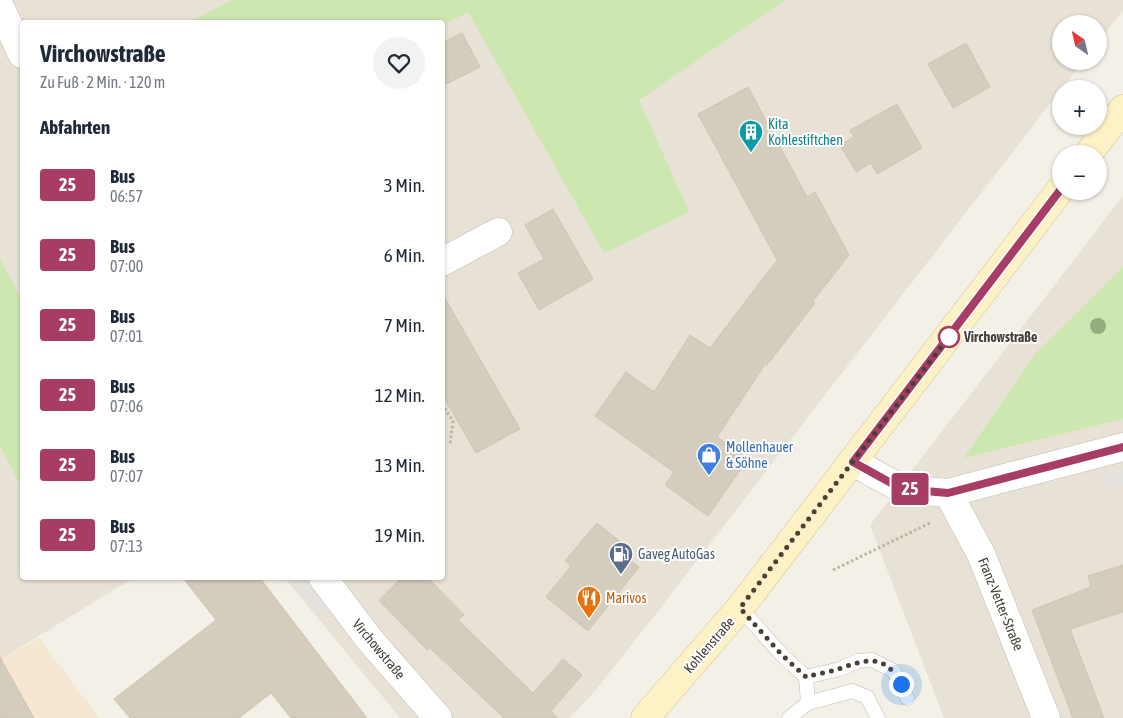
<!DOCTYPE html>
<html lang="de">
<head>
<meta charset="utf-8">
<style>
	:root { --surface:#fff; --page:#f2f2f3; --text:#1f2937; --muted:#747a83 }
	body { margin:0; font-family:"Asap Condensed",sans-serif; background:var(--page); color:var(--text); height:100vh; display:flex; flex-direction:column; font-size:19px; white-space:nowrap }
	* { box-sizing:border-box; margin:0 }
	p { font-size:16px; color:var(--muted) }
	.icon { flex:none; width:28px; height:28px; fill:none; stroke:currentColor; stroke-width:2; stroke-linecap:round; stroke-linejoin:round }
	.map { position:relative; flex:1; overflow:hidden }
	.side { position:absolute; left:20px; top:20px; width:425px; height:560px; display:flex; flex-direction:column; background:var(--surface); border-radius:5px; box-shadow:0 1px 4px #0004 }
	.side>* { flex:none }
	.badge { padding:0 10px; border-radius:4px; font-size:18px; line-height:32px }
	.needle { width:32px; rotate:326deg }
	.tools { position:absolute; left:1052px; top:15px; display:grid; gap:10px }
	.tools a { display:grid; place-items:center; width:55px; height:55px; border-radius:50%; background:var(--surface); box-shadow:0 1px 4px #0004; font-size:25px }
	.you { position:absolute; width:25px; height:25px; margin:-12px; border:4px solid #fff; border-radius:50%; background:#1a73e8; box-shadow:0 0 0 8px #1a73e833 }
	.map>.badge { position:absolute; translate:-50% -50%; box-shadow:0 0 0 2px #fff }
	h2 { padding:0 20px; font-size:19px; line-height:45px }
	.round { display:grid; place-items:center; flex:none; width:52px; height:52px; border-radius:26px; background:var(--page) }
	.overview { display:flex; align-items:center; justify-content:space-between; height:85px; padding:0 20px }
	h1 { font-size:24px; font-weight:700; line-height:38px }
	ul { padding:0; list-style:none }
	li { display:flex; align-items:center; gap:15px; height:70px; padding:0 20px }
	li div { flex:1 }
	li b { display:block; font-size:19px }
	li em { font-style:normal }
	li .badge { min-width:55px; font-weight:700; text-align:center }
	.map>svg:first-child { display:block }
	.residential { fill:#e7e2d5 }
	.commercial { fill:#f5e7d2 }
	.green { fill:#cce7b0 }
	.parking { fill:#e4e2df }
	.building { fill:#d4ccbc; stroke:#cfc4b0 }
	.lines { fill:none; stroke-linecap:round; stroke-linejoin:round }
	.service-casing { stroke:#c1bbac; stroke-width:15 }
	.minor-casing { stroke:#c1bbac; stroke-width:29 }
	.secondary-casing { stroke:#d2c498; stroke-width:29 }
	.path { stroke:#c0b49b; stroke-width:3; stroke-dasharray:2.5 2.5; stroke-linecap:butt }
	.service { stroke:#fff; stroke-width:14 }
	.minor { stroke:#fff; stroke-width:28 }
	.secondary { stroke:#fdf2c6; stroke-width:28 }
	.tree { fill:#93ad7f }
	.line-casing { stroke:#fff; stroke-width:11 }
	.line { stroke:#a73c65; stroke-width:8 }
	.walk { stroke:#464036; stroke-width:5; stroke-dasharray:0 9 }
	.stop-dot { fill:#fff; stroke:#a73c65; stroke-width:2.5 }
	.labels { text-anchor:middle; stroke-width:4; stroke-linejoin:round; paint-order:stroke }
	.culture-label { font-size:14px; fill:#0d838f; stroke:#fff; text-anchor:start }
	.stop-label { font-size:14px; font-weight:bold; fill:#464036; stroke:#fff; text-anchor:start }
	.shop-label { font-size:14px; fill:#366cbe; stroke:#fff; text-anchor:start }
	.service-label { font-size:14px; fill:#4e5e75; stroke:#fff; text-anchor:start }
	.food-label { font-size:14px; fill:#c56008; stroke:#fff; text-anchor:start }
	.street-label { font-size:14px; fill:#464036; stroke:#fff }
</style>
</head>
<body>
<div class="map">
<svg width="1123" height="718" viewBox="0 0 1123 718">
	<rect width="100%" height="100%" fill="#f3f0e7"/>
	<path class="residential" d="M0,0H1123V10L1099,41V24H1061V61H1083L655,615L596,690L569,718H400L285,578H442V22H22V578H133L0,660Z
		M1123,196V718H944L870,525Z"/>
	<path class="commercial" d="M39,638L99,718H0V660Z"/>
	<path class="green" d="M233,0H785L639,100L689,212L604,253L468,12L443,25L442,22H190Z
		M0,259L22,300V488L0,446Z
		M1123,267V419L964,458L1035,354Z"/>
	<path class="parking" d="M1123,470V484L1104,489L1100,476Z
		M292,578H308L334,613L314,609Z"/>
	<path class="building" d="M462,33L480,67L442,86V43Z
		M966,43L990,87L953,108L928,64Z
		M748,87L807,197L815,192L849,255L813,301L815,303L767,365L766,363L717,437L748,459L708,516L665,485L674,472L595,416L626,372L654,392L690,335L710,348L777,260L698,114Z
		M897,104L922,148L877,174L871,163L856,172L840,145L854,137L850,130Z
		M553,209L593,279L539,310L518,273L544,259L525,225Z
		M442,293L520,429L476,453L442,394Z
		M597,523L623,544L618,551L639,567L588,631L546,597L571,566L565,561Z
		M1123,565V612L1070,629L1104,718H1073L1032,610L1091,587L1088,576Z
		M183,578H260L367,718H291L271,693L239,718H130L114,699L216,620Z
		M401,578H428L464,615L458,620L533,693L563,659L582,675L551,711L558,718H504L430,648L427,650L379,600Z
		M0,657L34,718H0Z"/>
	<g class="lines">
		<defs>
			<path id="service" d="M740,608L782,655L806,677L808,703
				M806,677L840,669L858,661L872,660L894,671L907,698
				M789,718L808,703L838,695L852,691L867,697L878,718"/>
			<path id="minor" d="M0,7L22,54
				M442,262L498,232
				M853,462L902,489L948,493L1123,447
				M948,493L981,554L1046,718
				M323,578L369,639L438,718"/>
			<path id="secondary" d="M1088,154L1123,109
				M645,718L740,608L1061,189"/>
		</defs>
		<use href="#service" class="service-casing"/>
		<use href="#minor" class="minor-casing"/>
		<use href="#secondary" class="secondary-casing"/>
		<path class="path" d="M442,404L453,421L450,445
			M833,570L930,523"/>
		<use href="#service" class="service"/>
		<use href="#minor" class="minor"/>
		<use href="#secondary" class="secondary"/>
	</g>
	<circle class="tree" cx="1098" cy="326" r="8"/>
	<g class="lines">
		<defs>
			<path id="line" d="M1061,189L853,462L902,489L948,493L1123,447"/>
		</defs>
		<use href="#line" class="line-casing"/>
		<use href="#line" class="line"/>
		<path class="walk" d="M901,684C886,654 867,659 841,668C830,672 817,674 806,677L782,655L740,608L949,337"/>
	</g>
	<defs>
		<symbol id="building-pin" viewBox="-11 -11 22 30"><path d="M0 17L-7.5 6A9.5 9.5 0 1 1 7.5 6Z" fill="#0f9aa8" stroke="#fff"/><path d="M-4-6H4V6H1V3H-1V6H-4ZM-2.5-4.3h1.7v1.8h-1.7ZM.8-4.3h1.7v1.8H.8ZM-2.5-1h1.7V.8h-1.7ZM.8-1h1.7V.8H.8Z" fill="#fff"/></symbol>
		<symbol id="shop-pin" viewBox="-11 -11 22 30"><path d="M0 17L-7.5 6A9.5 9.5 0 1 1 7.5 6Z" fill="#3f7fe0" stroke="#fff"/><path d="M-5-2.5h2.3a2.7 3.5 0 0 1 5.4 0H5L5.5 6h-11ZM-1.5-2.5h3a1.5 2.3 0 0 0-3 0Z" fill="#fff"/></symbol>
		<symbol id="fuel-pin" viewBox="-11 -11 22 30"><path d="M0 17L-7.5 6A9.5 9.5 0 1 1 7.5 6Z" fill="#5c6f8a" stroke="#fff"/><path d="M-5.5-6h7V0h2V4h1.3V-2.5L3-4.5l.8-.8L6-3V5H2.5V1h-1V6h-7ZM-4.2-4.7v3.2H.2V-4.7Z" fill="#fff"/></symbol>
		<symbol id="restaurant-pin" viewBox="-11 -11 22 30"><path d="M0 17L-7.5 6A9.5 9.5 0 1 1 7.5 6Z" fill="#e8710a" stroke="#fff"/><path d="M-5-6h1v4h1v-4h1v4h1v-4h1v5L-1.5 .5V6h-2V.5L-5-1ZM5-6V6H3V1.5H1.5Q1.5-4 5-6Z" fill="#fff"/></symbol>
	</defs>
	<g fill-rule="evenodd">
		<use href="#building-pin" x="737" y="118" width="28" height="38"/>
		<use href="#shop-pin" x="695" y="441" width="28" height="38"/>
		<use href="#fuel-pin" x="607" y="540" width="28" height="38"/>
		<use href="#restaurant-pin" x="575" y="584" width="28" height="38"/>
	</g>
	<circle class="stop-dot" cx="949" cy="337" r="10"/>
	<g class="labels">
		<g class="culture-label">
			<text x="768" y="129">Kita<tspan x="768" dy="16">Kohlestiftchen</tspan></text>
		</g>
		<g class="stop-label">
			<text x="964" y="342">Virchowstraße</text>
		</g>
		<g class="shop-label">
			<text x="726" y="452">Mollenhauer<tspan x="726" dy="16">&amp; Söhne</tspan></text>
		</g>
		<g class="service-label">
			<text x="638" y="559">Gaveg AutoGas</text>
		</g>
		<g class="food-label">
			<text x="606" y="603">Marivos</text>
		</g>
		<g class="street-label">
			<text transform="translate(1001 604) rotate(68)" y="5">Franz-Vetter-Straße</text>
			<text transform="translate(709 645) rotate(-49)" y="5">Kohlenstraße</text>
			<text transform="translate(379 649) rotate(50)" y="5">Virchowstraße</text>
		</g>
	</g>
</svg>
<div class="tools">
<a><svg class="needle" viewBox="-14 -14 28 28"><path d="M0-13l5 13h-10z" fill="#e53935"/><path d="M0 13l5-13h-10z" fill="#747a83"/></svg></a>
<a>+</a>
<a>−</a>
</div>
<div class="you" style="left:901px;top:684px"></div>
<b class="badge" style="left:910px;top:489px;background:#a73c65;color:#fff">25</b>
<section class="side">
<div class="overview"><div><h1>Virchowstraße</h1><p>Zu Fuß · 2 Min. · 120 m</p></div><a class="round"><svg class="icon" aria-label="heart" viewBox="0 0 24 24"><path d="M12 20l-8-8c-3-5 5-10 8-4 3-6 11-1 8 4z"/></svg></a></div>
<h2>Abfahrten</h2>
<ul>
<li><span class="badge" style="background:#a73c65;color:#fff">25</span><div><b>Bus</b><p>06:57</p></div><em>3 Min.</em></li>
<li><span class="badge" style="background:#a73c65;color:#fff">25</span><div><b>Bus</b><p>07:00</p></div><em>6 Min.</em></li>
<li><span class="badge" style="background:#a73c65;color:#fff">25</span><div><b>Bus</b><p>07:01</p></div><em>7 Min.</em></li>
<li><span class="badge" style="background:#a73c65;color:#fff">25</span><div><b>Bus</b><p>07:06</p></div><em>12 Min.</em></li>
<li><span class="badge" style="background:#a73c65;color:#fff">25</span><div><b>Bus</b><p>07:07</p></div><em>13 Min.</em></li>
<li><span class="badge" style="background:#a73c65;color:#fff">25</span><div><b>Bus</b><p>07:13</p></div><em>19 Min.</em></li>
</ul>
</section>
</div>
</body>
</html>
